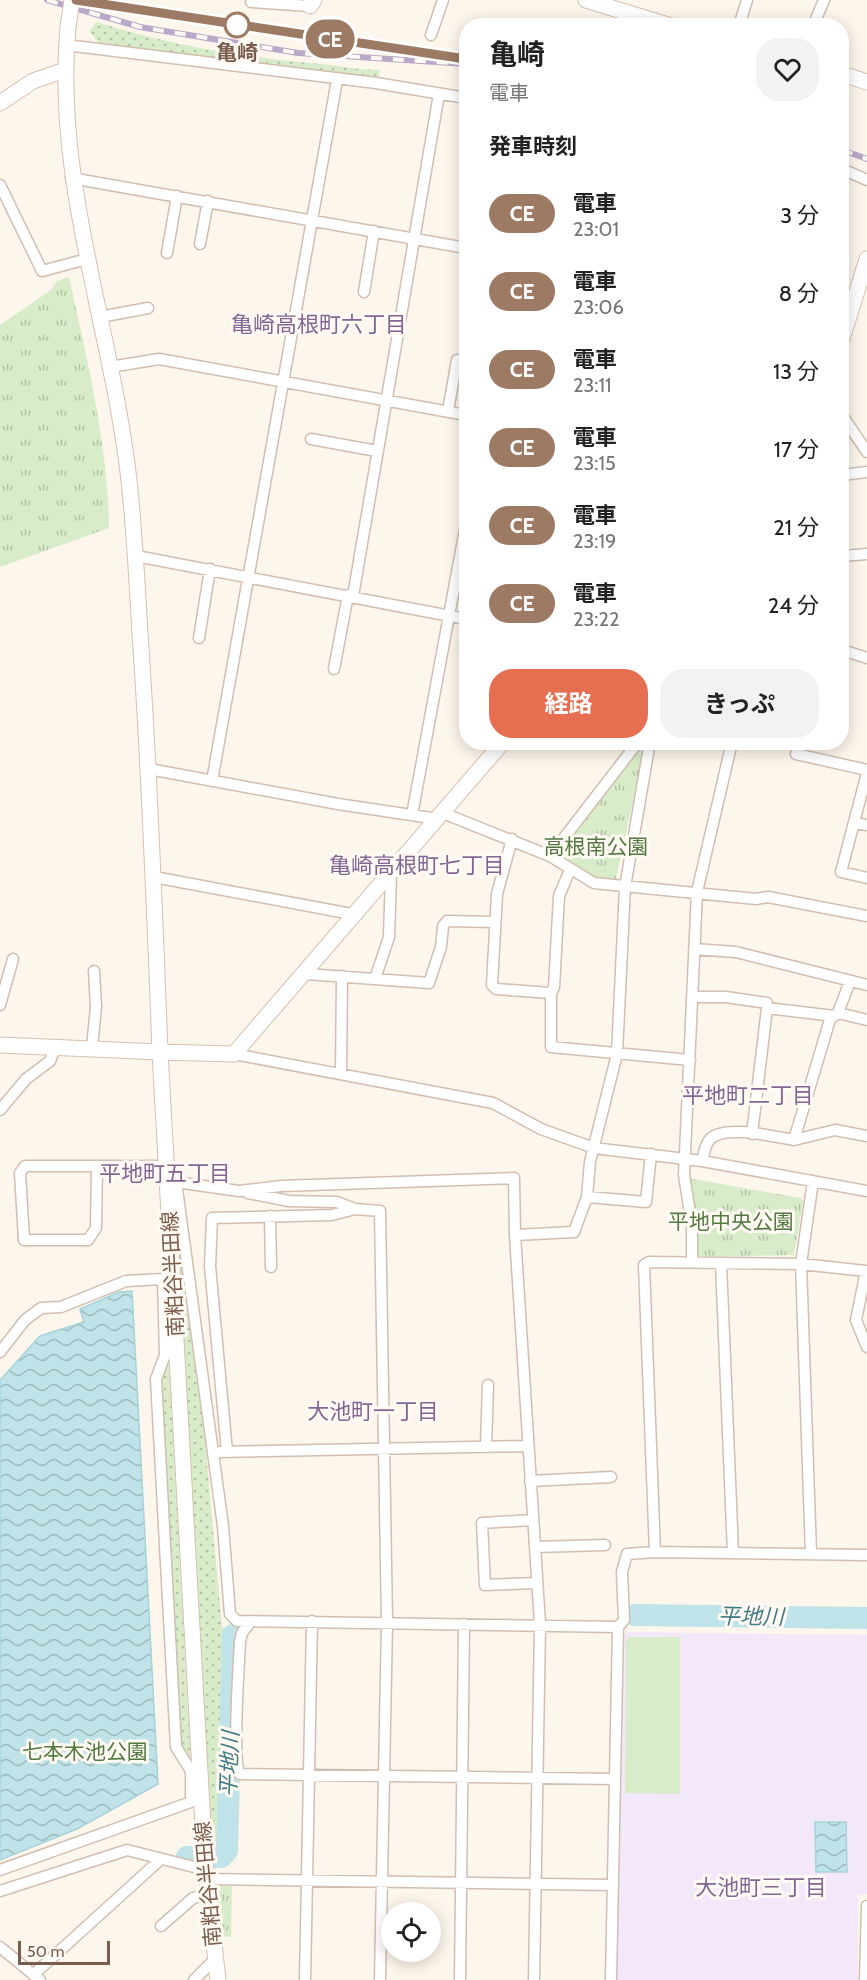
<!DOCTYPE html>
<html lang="ja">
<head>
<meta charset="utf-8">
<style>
	:root { --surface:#fff; --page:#f2f2f2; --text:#222; --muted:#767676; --accent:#e76f51 }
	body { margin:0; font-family:Cabin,"Noto Sans JP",sans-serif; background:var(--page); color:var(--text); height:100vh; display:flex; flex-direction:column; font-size:22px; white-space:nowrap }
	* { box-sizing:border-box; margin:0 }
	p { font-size:20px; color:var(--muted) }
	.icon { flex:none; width:33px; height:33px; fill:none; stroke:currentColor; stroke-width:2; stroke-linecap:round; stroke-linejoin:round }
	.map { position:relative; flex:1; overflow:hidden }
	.side { position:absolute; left:459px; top:18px; width:390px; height:732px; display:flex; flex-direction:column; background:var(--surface); border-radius:24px; box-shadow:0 3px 15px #0003 }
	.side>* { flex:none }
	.badge { padding:0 12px; border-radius:20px; font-size:21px; line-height:39px }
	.tools { position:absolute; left:381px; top:1902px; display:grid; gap:12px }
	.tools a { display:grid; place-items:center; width:60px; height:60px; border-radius:50%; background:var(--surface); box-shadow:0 3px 15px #0003; font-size:30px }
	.scale { position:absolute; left:18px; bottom:15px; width:92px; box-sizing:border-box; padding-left:6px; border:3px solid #7a5c4d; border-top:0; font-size:16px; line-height:21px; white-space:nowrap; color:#7a5c4d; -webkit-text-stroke:4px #fffaf3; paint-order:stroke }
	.map>.badge { position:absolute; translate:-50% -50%; box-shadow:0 0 0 3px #fff }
	h2 { padding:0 30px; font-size:22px; line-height:54px }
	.round { display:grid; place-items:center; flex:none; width:63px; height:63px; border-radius:24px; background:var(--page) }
	.summary { display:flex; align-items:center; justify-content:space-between; height:102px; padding:0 30px }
	h1 { font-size:28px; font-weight:700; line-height:45px }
	.primary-button { display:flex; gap:12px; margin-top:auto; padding:12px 30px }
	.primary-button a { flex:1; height:69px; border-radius:24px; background:var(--accent); color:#fff; font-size:24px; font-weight:700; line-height:69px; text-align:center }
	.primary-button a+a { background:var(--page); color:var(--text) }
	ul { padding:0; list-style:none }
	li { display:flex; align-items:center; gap:18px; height:78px; padding:0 30px }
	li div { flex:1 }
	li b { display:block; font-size:22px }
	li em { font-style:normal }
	li .badge { min-width:66px; font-weight:700; text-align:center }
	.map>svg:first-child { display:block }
	.education { fill:#f3e8fa }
	.grass { fill:url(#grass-dots) }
	.park { fill:url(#park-tufts) }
	.pitch { fill:#d8ecc9 }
	.water { fill:url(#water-waves); stroke:#a5d3da; stroke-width:1.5 }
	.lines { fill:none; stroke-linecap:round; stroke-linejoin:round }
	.river { stroke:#bfe3e8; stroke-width:22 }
	.street-casing { stroke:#d1beb0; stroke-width:13 }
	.secondary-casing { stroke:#d6c0b0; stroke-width:17 }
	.street { stroke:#fff; stroke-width:10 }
	.secondary { stroke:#fff; stroke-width:15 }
	.rail-casing { stroke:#b9a8c9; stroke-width:6 }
	.rail { stroke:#fffaf3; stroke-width:4; stroke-dasharray:11; stroke-linecap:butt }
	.secondary-bridge-casing { stroke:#d6c0b0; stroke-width:17; stroke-linecap:butt }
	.secondary-bridge { stroke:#fff; stroke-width:15 }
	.line-casing { stroke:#fff; stroke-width:14 }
	.line { stroke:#9d7a63; stroke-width:9 }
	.stop-dot { fill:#fff; stroke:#9d7a63; stroke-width:3 }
	.labels { text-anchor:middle; stroke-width:6; stroke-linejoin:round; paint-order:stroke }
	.stop-label { font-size:21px; font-weight:bold; fill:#7a5c4d; stroke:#fffaf3 }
	.park-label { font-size:21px; fill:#537a41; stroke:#fffaf3 }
	.street-label { font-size:21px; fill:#7a5c4d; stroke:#fffaf3 }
	.neighbourhood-label { font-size:22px; fill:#846695; stroke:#fffaf3 }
	.water-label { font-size:22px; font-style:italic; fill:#437c86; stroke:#fffaf3 }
</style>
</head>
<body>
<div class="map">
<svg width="867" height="1980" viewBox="0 0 867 1980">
	<defs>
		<pattern id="grass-dots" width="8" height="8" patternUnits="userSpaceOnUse" patternTransform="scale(1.5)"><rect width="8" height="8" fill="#d8ecc9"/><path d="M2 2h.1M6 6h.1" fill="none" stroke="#b4c2a5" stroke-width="1.8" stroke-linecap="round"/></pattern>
		<pattern id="park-tufts" width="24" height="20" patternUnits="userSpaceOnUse" patternTransform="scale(1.5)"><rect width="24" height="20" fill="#d8ecc9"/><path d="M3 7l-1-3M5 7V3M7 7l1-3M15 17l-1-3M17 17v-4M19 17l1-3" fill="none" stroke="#b4c2a5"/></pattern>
		<pattern id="water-waves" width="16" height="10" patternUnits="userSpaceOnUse" patternTransform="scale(1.5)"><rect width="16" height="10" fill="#bfe3e8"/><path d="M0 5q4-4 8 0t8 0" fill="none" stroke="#a0bbbe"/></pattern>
	</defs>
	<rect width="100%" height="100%" fill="#fdf6ec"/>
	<path class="education" d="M627,1632L867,1635V1894L858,1895V1980H616L623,1636Z"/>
	<path class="grass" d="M97,22C170,45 244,58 321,64C341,66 360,70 380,70L379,77L200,60L99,43L89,31Z
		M176,1224L205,1441L222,1627L230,1635L223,1848L210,1852Z
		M169,1362L191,1766L180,1748L161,1379Z"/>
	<path class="park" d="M69,277C87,360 108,443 109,528L0,567V325L51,290L57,281Z
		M637,747L644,750L616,879L593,877L560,858L558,851Z
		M687,1178L801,1198L803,1202L794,1255L695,1257Z
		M221,1886H232L231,1937L219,1936L216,1890Z"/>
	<path class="pitch" d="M626,1637H680V1794L625,1793Z"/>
	<path class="water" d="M132,1291L158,1784L77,1829L0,1860V1380L40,1336L84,1322L80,1309L119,1292Z
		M815,1822H846L847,1872H816Z"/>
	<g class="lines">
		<path class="river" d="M635,1615L867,1618
			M187,1857H221L227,1851L233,1635"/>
		<defs>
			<path id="street" d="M251,2L310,6
				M739,26L747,0
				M813,26L824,0
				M431,35L443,0
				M66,45L376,83L466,98
				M842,169L867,180
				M71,178L466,248
				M0,185L42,271L87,259
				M200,244L208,201
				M167,253L177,196
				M364,292L374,231
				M100,317L148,308
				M110,367L159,359L466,415
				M448,411L457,360
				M842,415L867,452
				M311,439L377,451
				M842,475L867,472
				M136,556L466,619
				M842,556L867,554
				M353,596L439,94
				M199,638L210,569
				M842,650L867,658
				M334,669L348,595
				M796,754L867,770
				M149,769L338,804L438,819
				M867,773L841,872L867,878
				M212,781L337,80
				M443,813L550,856L594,883L756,899L768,897L867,916
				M412,815L466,524
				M854,823L867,825
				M512,839L497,894L492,985L496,989L551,993
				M550,856L638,742
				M570,870L559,896L554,987L551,993V1047L690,1060
				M154,877L357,915
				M694,949L736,952L867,985
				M306,974L429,983L441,947L443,926L447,921L495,922
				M375,979L389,937L391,875
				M693,997H726L767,1003V1008L834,1016L838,1013L850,981
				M0,1005L13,959
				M838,1013L867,1020
				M92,1047L96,1007L94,971
				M234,1054L493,1103L541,1129L594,1148L702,1161L867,1191
				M341,1074L342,976
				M0,1110L26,1079L50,1061L56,1046
				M752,1134L767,1008
				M794,1140L835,1130L867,1136
				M702,1161C704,1153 705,1145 710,1139C725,1124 775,1137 794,1140L831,1016
				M97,1166L96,1228L88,1240H24L20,1173L25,1166H167
				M168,1173L176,1182L239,1191L281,1186L514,1178L515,1235L540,1624L534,1980
				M176,1182L223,1526L230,1614L237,1621L618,1627
				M248,1193L289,1201L337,1202L355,1209L380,1211L387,1622L380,1980
				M587,1197L646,1202L651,1154
				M270,1216L271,1267
				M515,1235L574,1232L587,1197L590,1162L617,1054L625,887L650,742
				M692,1262V1226L684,1175L697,892L732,742
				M721,1263L733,1553
				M0,1352L25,1320L41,1308L61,1307L126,1281L163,1279L165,1355L156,1379L176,1747L191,1771V1802L0,1870
				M486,1447L488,1385
				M220,1452L528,1446
				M227,1452L210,1266L212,1218L332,1215L355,1209
				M530,1481L611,1477
				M533,1520L482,1523L485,1585L537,1583
				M535,1547L605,1545
				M655,1552L644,1265L649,1262L801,1264L866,1271L856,1320L867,1347
				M811,1554L801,1264L813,1181
				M251,1621L242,1633L240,1642C239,1663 232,1762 240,1774L615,1779
				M207,1879L613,1885
				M0,1891L127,1850L206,1870
				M161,1926L193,1898L208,1895
				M0,1947L40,1980
				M33,1975L161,1859
				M194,1980L214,1960
				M305,1980L312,1621
				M460,1980L464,1624
				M611,1980L618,1627L624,1620L622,1572L627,1554L655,1552L867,1555
				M865,1980L867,1906"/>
			<path id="secondary" d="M586,0L671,26
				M310,6L314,0
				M842,74L867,82
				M0,103L33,81L65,70
				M842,339L867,259
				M0,1045L160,1052C155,917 150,783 141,648C137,589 135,531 128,472C110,323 54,179 68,27
				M218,1980L205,1862L160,1052L234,1054L503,742"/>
		</defs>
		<use href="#street" class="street-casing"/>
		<use href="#secondary" class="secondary-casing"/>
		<use href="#street" class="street"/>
		<use href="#secondary" class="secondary"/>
		<defs>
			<path id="rail" d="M47,0L140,27L298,53L466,64
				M76,0L423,52
				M842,150L867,159"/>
		</defs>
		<use href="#rail" class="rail-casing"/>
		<use href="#rail" class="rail"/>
		<defs>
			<path id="secondary-bridge" d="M68,27L72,0"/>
		</defs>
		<use href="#secondary-bridge" class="secondary-bridge-casing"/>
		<use href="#secondary-bridge" class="secondary-bridge"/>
	</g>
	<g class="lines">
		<defs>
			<path id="line" d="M76,0L466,59"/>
		</defs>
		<use href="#line" class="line-casing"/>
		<use href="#line" class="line"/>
	</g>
	<circle class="stop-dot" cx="237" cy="25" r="12"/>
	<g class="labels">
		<g class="stop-label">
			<text x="237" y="60">亀崎</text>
		</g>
		<g class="park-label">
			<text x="596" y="854">高根南公園</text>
			<text x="731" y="1229">平地中央公園</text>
			<text x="85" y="1759">七本木池公園</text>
		</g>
		<g class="street-label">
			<text transform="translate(173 1274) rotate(-93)" y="7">南粕谷半田線</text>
			<text transform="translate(208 1884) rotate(-95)" y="7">南粕谷半田線</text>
		</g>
		<g class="neighbourhood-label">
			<text x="319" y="332">亀崎高根町六丁目</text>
			<text x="417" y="873">亀崎高根町七丁目</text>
			<text x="748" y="1103">平地町二丁目</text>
			<text x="165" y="1181">平地町五丁目</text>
			<text x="373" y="1419">大池町一丁目</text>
			<text x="761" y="1895">大池町三丁目</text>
		</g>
		<g class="water-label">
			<text transform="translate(751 1616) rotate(1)" y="8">平地川</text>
			<text transform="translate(229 1764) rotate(-88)" y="8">平地川</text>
		</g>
	</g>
</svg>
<div class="tools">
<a><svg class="icon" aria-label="locate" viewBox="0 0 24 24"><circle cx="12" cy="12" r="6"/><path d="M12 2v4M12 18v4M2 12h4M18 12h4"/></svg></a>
</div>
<div class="scale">50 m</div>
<b class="badge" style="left:330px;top:39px;background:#9d7a63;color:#fff">CE</b>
<section class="side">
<div class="summary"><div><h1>亀崎</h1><p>電車</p></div><a class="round"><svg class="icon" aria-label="heart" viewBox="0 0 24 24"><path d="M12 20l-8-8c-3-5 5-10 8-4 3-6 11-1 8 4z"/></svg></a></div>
<h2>発車時刻</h2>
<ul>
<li><span class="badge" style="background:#9d7a63;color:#fff">CE</span><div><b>電車</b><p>23:01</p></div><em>3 分</em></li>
<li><span class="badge" style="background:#9d7a63;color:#fff">CE</span><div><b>電車</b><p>23:06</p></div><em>8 分</em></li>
<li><span class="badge" style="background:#9d7a63;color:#fff">CE</span><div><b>電車</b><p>23:11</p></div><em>13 分</em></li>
<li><span class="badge" style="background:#9d7a63;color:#fff">CE</span><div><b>電車</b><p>23:15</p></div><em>17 分</em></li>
<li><span class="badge" style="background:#9d7a63;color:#fff">CE</span><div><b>電車</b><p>23:19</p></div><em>21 分</em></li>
<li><span class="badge" style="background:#9d7a63;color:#fff">CE</span><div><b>電車</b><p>23:22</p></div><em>24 分</em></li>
</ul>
<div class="primary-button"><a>経路</a><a>きっぷ</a></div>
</section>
</div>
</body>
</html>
